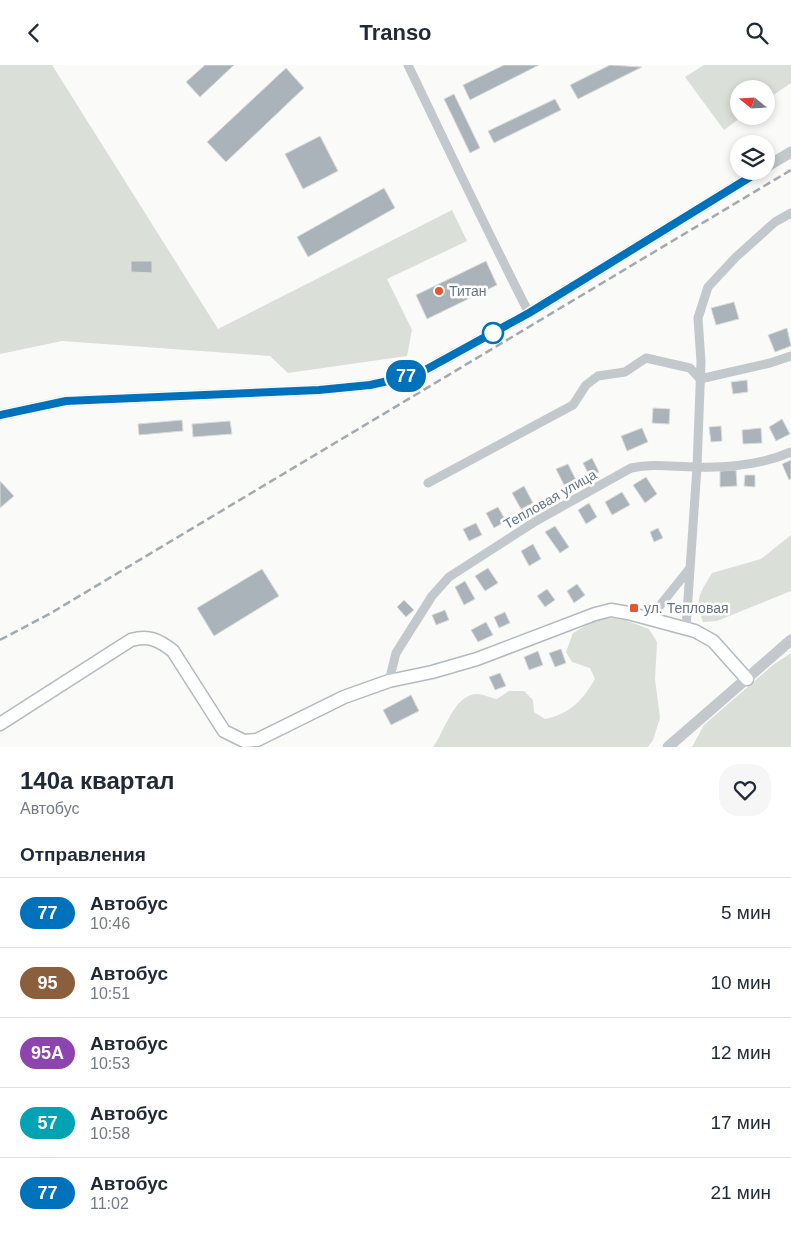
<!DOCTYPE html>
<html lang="ru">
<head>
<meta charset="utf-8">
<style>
	:root { --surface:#fff; --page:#f6f6f7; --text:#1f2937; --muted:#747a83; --line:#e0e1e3 }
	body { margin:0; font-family:Arial,sans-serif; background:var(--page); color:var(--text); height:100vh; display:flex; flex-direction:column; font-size:19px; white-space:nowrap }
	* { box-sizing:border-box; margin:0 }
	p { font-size:16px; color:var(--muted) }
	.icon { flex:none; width:28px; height:28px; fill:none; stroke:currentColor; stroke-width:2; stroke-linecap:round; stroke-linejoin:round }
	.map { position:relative; height:682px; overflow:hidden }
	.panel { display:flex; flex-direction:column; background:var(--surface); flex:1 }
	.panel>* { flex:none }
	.badge { padding:0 10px; border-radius:16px; font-size:18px; line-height:32px }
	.needle { width:32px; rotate:288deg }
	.fabs { position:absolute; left:730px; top:15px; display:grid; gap:10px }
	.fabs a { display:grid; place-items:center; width:45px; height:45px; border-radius:50%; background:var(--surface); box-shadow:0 2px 8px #0003; font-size:25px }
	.map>.badge { position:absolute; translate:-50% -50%; box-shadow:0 0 0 2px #fff }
	h2 { padding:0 20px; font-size:19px; line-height:45px }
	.round { display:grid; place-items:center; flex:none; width:52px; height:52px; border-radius:20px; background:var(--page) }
	.overview { display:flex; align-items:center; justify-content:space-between; height:85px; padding:0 20px }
	h1 { font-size:24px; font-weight:700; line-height:38px }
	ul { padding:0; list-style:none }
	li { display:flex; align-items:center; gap:15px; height:70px; padding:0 20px; border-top:1px solid var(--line) }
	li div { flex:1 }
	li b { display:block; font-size:19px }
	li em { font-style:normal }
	li .badge { min-width:55px; font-weight:700; text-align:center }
	header { display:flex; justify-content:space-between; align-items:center; height:65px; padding:0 20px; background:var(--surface); font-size:22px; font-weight:700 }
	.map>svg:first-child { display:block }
	.green { fill:#dadfd7 }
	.building { fill:#aab3b9; stroke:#dcdcda }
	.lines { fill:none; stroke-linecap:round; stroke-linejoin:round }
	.secondary-casing { stroke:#b3babf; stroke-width:15 }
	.minor { stroke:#c3c8cc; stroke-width:9 }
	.tertiary { stroke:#c3c8cc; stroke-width:11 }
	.secondary { stroke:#fff; stroke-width:12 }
	.rail { stroke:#a2aab0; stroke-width:2.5; stroke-dasharray:8 4; stroke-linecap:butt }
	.line-casing { stroke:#fff; stroke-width:11 }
	.line { stroke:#0072bc; stroke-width:8 }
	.poi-dot { fill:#e4572e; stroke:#fff; stroke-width:2 }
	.stop-dot { fill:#fff; stroke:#0072bc; stroke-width:2.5 }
	.labels { text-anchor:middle; stroke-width:5; stroke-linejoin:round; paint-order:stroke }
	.poi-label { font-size:14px; fill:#657683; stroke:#fff; text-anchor:start }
	.street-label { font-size:14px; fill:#657683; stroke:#fff }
</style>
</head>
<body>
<header><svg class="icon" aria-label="back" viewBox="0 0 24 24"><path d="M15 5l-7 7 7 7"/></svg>Transo<svg class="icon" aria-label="search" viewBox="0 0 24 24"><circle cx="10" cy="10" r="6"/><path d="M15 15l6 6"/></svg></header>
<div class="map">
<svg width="791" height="682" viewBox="0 0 791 682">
	<rect width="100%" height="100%" fill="#fafaf8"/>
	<path class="green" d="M0,0H52L218,264L452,145L467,176L387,214L412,265L407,291L288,308L270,291L62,276L0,289Z
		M704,0H791V18L766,35V24H739V51H743L724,65L685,12Z
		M791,470V526L717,556L703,557C694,534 700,528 712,508L761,494Z
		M601,552L625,555L649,564L657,577L655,614L660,653L653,675L648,682H433C444,668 454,629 477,629C483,629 491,633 497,634L509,626H524L533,635L534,647L545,654C570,649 583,635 595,614L590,603L572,597L566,587L573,568Z
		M791,588V682H692L704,660L773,600Z"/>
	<path class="building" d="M205,0H234L200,32L186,17Z
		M504,0H539L470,35L463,20Z
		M610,0L642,2L578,34L570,20Z
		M286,3L304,23L226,97L207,77Z
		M454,29L480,83L470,88L444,34Z
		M555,34L561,45L494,78L488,66Z
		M320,71L338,106L303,124L285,89Z
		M384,123L395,143L308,192L297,172Z
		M131,196H152V208L131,207Z
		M486,196L497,220L427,254L416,230Z
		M734,237L739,254L716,260L711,243Z
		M787,263L791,281L775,287L768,270Z
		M747,315L748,327L733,329L731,317Z
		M653,343L670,344L669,359L652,358Z
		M782,354L790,369L776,376L769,362Z
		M182,355L183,366L139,370L138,359Z
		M230,356L232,369L193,372L192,359Z
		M721,361L722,376L711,377L709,362Z
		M642,363L648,377L627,386L621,371Z
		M761,363L762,378L743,379L742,365Z
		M592,393L599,407L590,412L583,398Z
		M791,395V414L789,415L782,399Z
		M568,399L576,415L564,420L556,404Z
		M736,405L737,421L720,422V406Z
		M745,410H755V422L744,421Z
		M646,412L657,429L645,438L633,420Z
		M0,416L14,431L0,443Z
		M524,421L533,438L521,444L512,428Z
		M622,427L630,440L612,450L605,437Z
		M589,438L597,452L586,459L578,445Z
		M498,442L506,456L494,463L486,448Z
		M476,458L482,470L469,476L463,464Z
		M555,461L569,482L560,488L545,467Z
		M658,463L663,473L654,477L650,467Z
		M533,479L541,494L529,501L521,486Z
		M488,503L498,518L485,526L475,511Z
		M262,504L279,531L214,571L197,543Z
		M465,516L475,534L464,540L455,522Z
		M577,519L585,530L574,538L567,526Z
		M547,524L555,535L545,542L537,531Z
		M404,535L414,545L406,552L397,542Z
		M445,545L449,555L436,560L432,550Z
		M505,547L510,558L499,563L494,552Z
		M486,557L493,570L478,577L471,565Z
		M561,584L566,598L555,602L549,588Z
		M538,586L543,600L529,605L524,592Z
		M500,608L506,621L495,625L489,612Z
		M411,630L419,646L391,660L383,645Z"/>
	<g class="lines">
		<defs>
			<path id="secondary" d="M0,659L131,575C149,570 159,575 173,586L224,666L244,676L257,675L344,632L389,616L432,607L477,594L595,549L611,545L628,548L695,566L713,576L747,614"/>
		</defs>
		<use href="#secondary" class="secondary-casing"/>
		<path class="minor" d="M408,0C448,83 487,166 529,248
			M428,418L573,340L586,320L598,311L625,307L646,293L690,303L700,314L770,298L791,291
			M650,553L690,503
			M686,563L697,402L701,297L698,253L708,222L736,192L775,157L791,148
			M389,616L396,588L432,531L449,512L536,456L631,403C653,398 674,402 697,402C730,403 761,400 791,387"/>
		<path class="tertiary" d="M766,102L791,87
			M0,350L66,336L319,325L370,320L402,313L427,304L529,248L760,106
			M668,682L791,575"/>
		<use href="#secondary" class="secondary"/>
		<path class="rail" d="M0,575L51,548L791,105"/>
	</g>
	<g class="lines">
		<defs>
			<path id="line" d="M0,350L66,336L319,325L370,320L402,313L427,304L529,248L760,106"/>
		</defs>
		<use href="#line" class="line-casing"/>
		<use href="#line" class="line"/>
	</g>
	<g class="poi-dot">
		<circle cx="439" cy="226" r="5"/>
		<rect x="629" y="538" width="10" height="10" rx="2.5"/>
	</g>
	<circle class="stop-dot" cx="493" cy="268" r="10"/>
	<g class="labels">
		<g class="poi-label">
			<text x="449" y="231">Титан</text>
			<text x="644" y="548">ул. Тепловая</text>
		</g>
		<g class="street-label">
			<text transform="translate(550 434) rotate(-30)" y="5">Тепловая улица</text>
		</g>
	</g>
</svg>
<div class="fabs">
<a><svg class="needle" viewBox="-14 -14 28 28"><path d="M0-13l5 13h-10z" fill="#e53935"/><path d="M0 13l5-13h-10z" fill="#747a83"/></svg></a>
<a><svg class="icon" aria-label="layers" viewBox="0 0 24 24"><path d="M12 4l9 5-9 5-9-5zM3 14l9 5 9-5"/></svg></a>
</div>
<b class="badge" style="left:406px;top:311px;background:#0072bc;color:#fff">77</b>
</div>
<section class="panel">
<div class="overview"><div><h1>140а квартал</h1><p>Автобус</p></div><a class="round"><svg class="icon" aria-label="heart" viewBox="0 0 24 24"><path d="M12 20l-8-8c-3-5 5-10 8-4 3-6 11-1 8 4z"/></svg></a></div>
<h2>Отправления</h2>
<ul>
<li><span class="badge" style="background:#0072bc;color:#fff">77</span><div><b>Автобус</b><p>10:46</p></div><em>5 мин</em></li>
<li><span class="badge" style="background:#8b5e3c;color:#fff">95</span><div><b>Автобус</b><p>10:51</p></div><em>10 мин</em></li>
<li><span class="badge" style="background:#8e44ad;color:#fff">95А</span><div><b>Автобус</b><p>10:53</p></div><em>12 мин</em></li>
<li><span class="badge" style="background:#00a3b4;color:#fff">57</span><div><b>Автобус</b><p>10:58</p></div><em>17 мин</em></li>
<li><span class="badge" style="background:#0072bc;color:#fff">77</span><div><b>Автобус</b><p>11:02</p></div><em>21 мин</em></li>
</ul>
</section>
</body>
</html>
